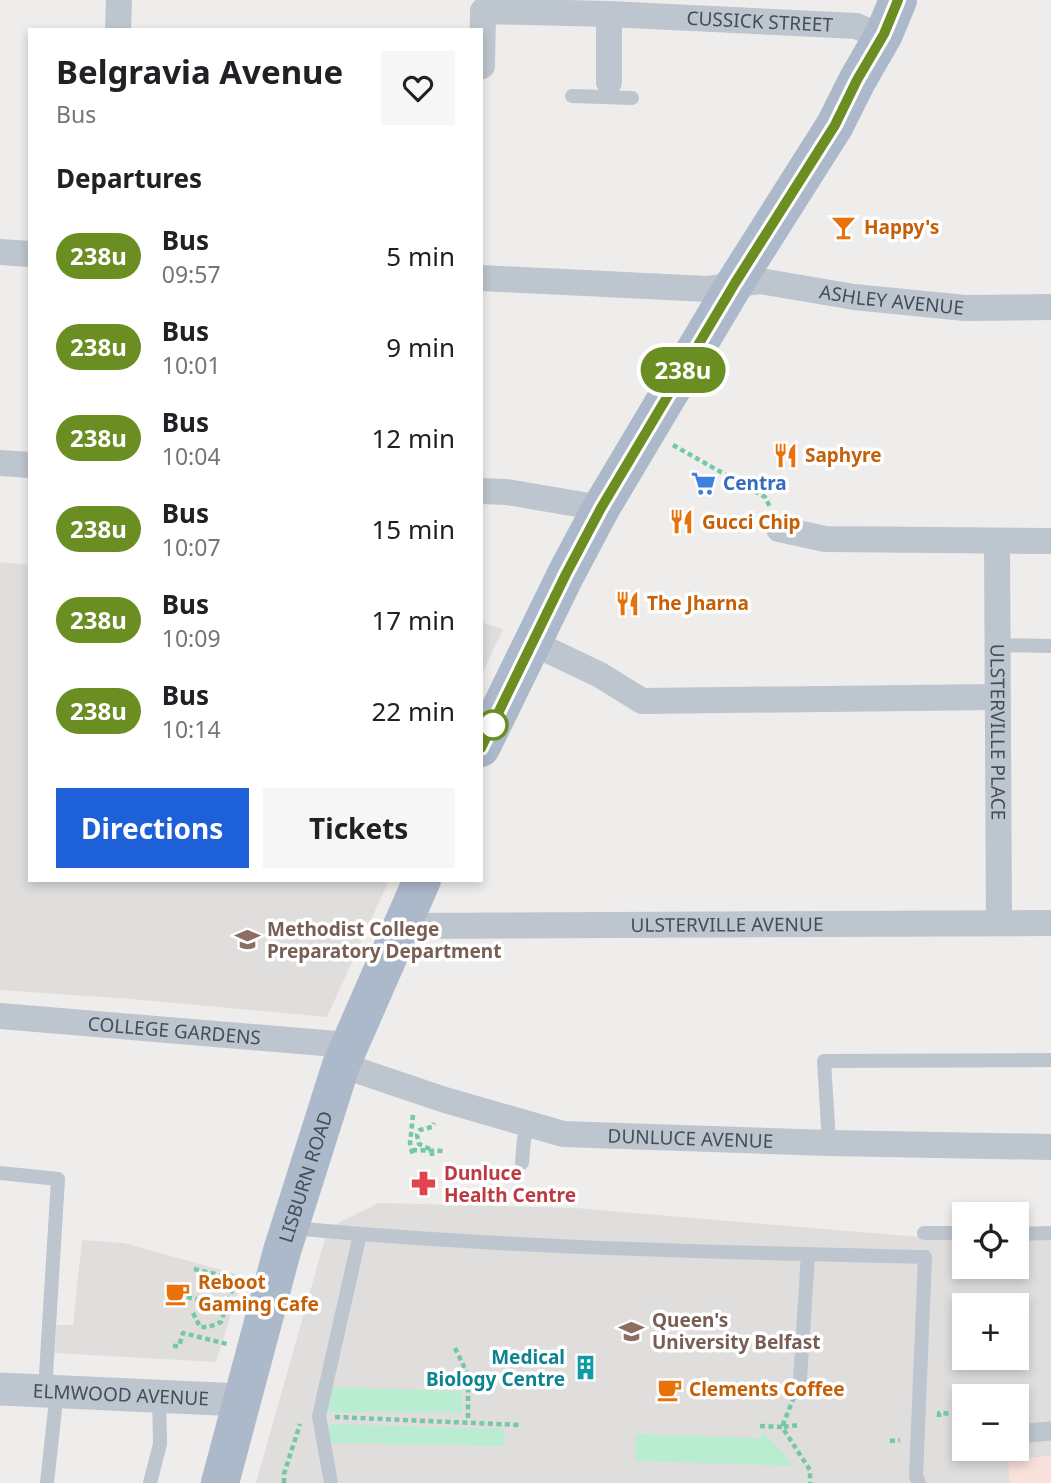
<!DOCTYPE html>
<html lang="en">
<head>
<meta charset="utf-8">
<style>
	:root { --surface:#fff; --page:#f6f6f6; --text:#202124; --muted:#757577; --accent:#1e60d7 }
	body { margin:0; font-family:"Noto Sans",sans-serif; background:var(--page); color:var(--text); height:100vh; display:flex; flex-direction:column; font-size:26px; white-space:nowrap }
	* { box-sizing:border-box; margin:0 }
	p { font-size:23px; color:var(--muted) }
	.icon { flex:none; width:38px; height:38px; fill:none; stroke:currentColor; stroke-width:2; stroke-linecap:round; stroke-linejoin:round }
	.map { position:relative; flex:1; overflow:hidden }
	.side { position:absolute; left:28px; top:28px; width:455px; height:854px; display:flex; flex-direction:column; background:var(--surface); border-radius:0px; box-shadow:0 4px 10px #0003 }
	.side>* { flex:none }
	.badge { padding:0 14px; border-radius:23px; font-size:24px; line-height:46px }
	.fabs { position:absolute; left:952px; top:1202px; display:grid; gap:14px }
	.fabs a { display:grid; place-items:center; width:77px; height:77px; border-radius:0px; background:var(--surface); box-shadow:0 4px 10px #0003; font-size:35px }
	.map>.badge { position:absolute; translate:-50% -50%; box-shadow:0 0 0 4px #fff }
	h2 { padding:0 28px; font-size:26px; line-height:63px }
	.round { display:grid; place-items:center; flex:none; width:74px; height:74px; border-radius:0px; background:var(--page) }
	.headline { display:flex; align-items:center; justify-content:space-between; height:119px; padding:0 28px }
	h1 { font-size:33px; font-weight:700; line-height:52px }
	.action { display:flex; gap:14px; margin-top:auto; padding:14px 28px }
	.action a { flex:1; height:80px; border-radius:0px; background:var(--accent); color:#fff; font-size:28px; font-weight:700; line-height:80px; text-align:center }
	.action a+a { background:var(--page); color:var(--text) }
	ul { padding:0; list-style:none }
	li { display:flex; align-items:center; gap:21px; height:91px; padding:0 28px }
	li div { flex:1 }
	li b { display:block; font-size:26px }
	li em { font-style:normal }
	li .badge { min-width:77px; font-weight:700; text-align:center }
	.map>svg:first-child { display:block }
	.education { fill:#e0dddd; fill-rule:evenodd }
	.medical { fill:#f9e0db }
	.green { fill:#baecd1 }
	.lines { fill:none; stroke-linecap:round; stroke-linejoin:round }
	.path { stroke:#73c9a5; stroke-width:4.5; stroke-dasharray:5 3.5; stroke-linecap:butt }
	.service { stroke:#bdc5ce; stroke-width:14 }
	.pedestrian { stroke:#bdc5ce; stroke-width:19 }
	.minor { stroke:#bdc5ce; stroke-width:26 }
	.tertiary { stroke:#bdc5ce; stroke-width:33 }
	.primary { stroke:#acb9cb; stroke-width:38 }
	.line-casing { stroke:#fff; stroke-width:16 }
	.line { stroke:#6b8e23; stroke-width:10 }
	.stop-dot { fill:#fff; stroke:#6b8e23; stroke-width:3.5 }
	.labels { text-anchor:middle; stroke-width:7; stroke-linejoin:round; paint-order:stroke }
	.street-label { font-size:19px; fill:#454e58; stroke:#fff }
	.food-label { font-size:19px; font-weight:bold; fill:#c56008; stroke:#fff; text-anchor:start }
	.shop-label { font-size:19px; font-weight:bold; fill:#366cbe; stroke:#fff; text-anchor:start }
	.education-label { font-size:19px; font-weight:bold; fill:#785e54; stroke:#fff; text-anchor:start }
	.health-label { font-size:19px; font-weight:bold; fill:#be3a42; stroke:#fff; text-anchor:start }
	.culture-label { font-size:19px; font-weight:bold; fill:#0d838f; stroke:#fff; text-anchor:end }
</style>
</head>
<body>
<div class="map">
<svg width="1051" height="1483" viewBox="0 0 1051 1483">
	<rect width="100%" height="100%" fill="#efecec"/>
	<path class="education" d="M0,562L30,565V880H389L327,1017L131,999L0,990Z
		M481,622L503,629L481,676Z
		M379,1203L576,1208L931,1238H964V1267H1017V1238H1051V1456L1008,1460L1010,1483H256L328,1228ZM964,1306H1017V1358H964ZM964,1396H1017V1449H964Z
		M82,1240L124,1243L243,1276L216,1362L55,1353L56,1325H73Z"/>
	<path class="medical" d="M1051,1456V1483H1010L1008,1460Z"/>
	<path class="green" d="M330,1387L462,1391V1413L326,1412Z
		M328,1424L504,1429V1446L330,1443Z
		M762,1432L784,1453L793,1466L635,1461L636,1434L761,1438Z"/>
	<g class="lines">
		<path class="path" d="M673,445L765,497L770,507
			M413,1115L410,1143L413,1157
			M412,1150L443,1151
			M432,1156V1150L419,1144L417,1135L420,1130L432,1127L434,1123
			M194,1269L245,1281
			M187,1297L236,1309
			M193,1313L200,1327H209L221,1322L235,1280
			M173,1346H179L183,1333L227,1344
			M455,1348L468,1375V1421
			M794,1397L782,1427L799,1425
			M335,1417L520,1425
			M939,1417V1413L961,1414V1418
			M760,1426L782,1427L810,1470V1483
			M890,1441L900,1440
			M284,1483V1474L300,1424"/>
		<path class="service" d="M572,96L632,98
			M996,645L1051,646
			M829,1143L824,1061L1051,1060
			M522,1163L524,1139L530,1125
			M0,1173L58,1179L45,1391
			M293,1228C503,1248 714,1252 925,1257L916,1476L919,1483
			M924,1233H964
			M1017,1234L1051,1233
			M800,1380L808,1254
			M47,1483L57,1391
			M150,1483L160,1444L159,1396
			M331,1483L319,1416L360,1234"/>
		<path class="pedestrian" d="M1017,1434L1051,1431
			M962,1439H964"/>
		<g class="minor">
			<path d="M609,14V82"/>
			<path d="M118,30L119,0"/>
			<path id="s1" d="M482,66L483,11L609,14L856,26L882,37"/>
			<path d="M0,252L30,254"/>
			<path id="s2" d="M481,278L707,289L760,281L854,297L965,308L1051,307"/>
			<path d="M0,463L30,465"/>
			<path d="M481,491L507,492L601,508"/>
			<path d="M779,529L825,539L1051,541"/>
			<path id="s3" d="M997,541L999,923"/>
			<path d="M533,643L600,675L642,701L996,697"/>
			<path id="s4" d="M401,926L1051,923"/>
			<path id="s5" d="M0,1016L348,1045"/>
			<path id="s6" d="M341,1065L445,1100L563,1134L829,1143L1051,1147"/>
		</g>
		<path class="tertiary" id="s7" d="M0,1389L241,1400"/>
		<g class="primary">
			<path d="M481,748L566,574L601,508L735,283L835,125L857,81L884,34L898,0"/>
			<path id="s8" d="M220,1483L282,1251L341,1065L422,880"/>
		</g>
	</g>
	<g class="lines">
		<defs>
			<path id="line" d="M481,748L566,574L601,508L735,283L835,125L857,80L884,34L898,0"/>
		</defs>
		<use href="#line" class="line-casing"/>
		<use href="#line" class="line"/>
	</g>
	<defs>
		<symbol id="bar-bare" viewBox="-9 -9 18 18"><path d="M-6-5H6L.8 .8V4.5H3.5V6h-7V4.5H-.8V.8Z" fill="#e8710a" stroke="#fff" stroke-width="2.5" paint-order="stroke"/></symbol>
		<symbol id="restaurant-bare" viewBox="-9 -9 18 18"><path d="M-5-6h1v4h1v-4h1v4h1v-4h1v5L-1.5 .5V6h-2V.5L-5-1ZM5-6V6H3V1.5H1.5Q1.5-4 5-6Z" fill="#e8710a" stroke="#fff" stroke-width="2.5" paint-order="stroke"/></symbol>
		<symbol id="supermarket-bare" viewBox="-9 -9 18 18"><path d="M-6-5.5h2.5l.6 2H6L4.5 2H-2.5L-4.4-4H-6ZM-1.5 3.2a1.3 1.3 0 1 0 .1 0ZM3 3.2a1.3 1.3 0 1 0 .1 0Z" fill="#3f7fe0" stroke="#fff" stroke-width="2.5" paint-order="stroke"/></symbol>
		<symbol id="school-bare" viewBox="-9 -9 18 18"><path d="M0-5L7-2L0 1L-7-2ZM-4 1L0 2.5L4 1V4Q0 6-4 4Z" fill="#8d6e63" stroke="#fff" stroke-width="2.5" paint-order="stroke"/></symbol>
		<symbol id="pharmacy-bare" viewBox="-9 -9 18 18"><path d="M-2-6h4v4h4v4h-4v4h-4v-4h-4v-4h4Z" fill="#e0444e" stroke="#fff" stroke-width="2.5" paint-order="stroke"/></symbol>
		<symbol id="cafe-bare" viewBox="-9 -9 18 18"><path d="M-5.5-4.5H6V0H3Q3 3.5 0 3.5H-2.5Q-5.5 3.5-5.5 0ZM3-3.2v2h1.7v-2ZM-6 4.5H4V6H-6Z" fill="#e8710a" stroke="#fff" stroke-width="2.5" paint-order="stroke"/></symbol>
		<symbol id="university-bare" viewBox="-9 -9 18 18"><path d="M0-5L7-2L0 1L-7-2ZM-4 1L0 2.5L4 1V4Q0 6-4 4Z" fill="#8d6e63" stroke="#fff" stroke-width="2.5" paint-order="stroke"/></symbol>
		<symbol id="building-bare" viewBox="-9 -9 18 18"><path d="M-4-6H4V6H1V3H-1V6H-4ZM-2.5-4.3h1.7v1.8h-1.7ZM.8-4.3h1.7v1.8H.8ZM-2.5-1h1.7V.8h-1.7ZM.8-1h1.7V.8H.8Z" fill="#0f9aa8" stroke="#fff" stroke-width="2.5" paint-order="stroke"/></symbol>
	</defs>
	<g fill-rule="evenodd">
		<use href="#bar-bare" x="826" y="210" width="35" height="35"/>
		<use href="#restaurant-bare" x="768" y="438" width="35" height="35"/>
		<use href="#supermarket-bare" x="686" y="466" width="35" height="35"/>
		<use href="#restaurant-bare" x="664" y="504" width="35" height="35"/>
		<use href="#restaurant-bare" x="610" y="586" width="35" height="35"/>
		<use href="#school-bare" x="230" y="922" width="35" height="35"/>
		<use href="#pharmacy-bare" x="406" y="1166" width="35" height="35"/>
		<use href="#cafe-bare" x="160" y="1276" width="35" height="35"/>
		<use href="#university-bare" x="614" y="1314" width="35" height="35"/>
		<use href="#building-bare" x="568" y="1350" width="35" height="35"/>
		<use href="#cafe-bare" x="652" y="1372" width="35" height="35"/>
	</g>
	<circle class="stop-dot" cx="493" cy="725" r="14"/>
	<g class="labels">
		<g class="street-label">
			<text dy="7" stroke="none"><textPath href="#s1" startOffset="332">CUSSICK STREET</textPath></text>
			<text dy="7" stroke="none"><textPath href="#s2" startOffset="413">ASHLEY AVENUE</textPath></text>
			<text dy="7" stroke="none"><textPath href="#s3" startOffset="191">ULSTERVILLE PLACE</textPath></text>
			<text dy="7" stroke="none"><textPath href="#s4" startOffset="326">ULSTERVILLE AVENUE</textPath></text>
			<text dy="7" stroke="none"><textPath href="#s5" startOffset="175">COLLEGE GARDENS</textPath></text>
			<text dy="7" stroke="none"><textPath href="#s6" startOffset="360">DUNLUCE AVENUE</textPath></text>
			<text dy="7" stroke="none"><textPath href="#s8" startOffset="318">LISBURN ROAD</textPath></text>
			<text dy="7" stroke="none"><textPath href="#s7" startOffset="121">ELMWOOD AVENUE</textPath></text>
		</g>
		<g class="food-label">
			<text x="864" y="234">Happy's</text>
			<text x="805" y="462">Saphyre</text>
			<text x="702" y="529">Gucci Chip</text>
			<text x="647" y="610">The Jharna</text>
			<text x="198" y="1289">Reboot<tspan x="198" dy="22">Gaming Cafe</tspan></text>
			<text x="689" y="1396">Clements Coffee</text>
		</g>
		<g class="shop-label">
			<text x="723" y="490">Centra</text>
		</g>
		<g class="education-label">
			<text x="267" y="936">Methodist College<tspan x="267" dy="22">Preparatory Department</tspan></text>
			<text x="652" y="1327">Queen's<tspan x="652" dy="22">University Belfast</tspan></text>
		</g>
		<g class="health-label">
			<text x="444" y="1180">Dunluce<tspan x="444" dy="22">Health Centre</tspan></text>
		</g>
		<g class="culture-label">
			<text x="565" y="1364">Medical<tspan x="565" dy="22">Biology Centre</tspan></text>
		</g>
	</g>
</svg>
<div class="fabs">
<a><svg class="icon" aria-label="locate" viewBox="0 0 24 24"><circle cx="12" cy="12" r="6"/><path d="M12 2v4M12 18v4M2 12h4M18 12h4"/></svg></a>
<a>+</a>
<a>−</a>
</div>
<b class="badge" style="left:683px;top:370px;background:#6b8e23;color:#fff">238u</b>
<section class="side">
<div class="headline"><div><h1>Belgravia Avenue</h1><p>Bus</p></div><a class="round"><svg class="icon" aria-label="heart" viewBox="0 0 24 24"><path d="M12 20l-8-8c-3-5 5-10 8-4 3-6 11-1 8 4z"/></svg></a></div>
<h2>Departures</h2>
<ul>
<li><span class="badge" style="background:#6b8e23;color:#fff">238u</span><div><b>Bus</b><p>09:57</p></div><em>5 min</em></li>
<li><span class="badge" style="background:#6b8e23;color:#fff">238u</span><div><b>Bus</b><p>10:01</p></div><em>9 min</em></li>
<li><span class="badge" style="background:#6b8e23;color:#fff">238u</span><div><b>Bus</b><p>10:04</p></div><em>12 min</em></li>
<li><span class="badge" style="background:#6b8e23;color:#fff">238u</span><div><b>Bus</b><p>10:07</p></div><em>15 min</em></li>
<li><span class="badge" style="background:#6b8e23;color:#fff">238u</span><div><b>Bus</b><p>10:09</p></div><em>17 min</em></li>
<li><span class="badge" style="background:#6b8e23;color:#fff">238u</span><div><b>Bus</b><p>10:14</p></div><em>22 min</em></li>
</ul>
<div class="action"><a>Directions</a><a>Tickets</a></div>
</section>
</div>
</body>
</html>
